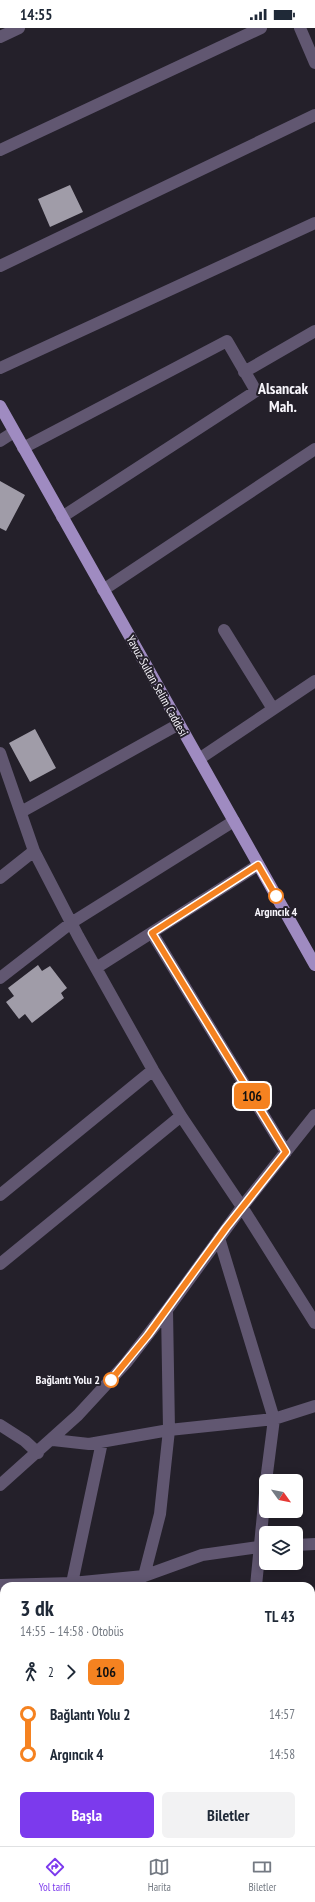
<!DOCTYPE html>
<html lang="tr">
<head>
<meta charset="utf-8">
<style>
	:root { --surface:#fff; --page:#f2f2f3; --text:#1f2937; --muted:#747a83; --line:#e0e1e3; --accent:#7c3aed }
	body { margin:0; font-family:"PT Sans Narrow",sans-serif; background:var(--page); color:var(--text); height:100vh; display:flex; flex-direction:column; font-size:15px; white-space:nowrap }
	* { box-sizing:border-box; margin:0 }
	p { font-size:13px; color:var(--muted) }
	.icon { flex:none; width:22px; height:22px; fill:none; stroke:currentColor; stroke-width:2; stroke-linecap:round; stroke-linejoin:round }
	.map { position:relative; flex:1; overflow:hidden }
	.panel { position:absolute; left:0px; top:1554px; width:315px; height:264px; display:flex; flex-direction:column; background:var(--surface); border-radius:12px 12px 0 0; box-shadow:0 2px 10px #0003 }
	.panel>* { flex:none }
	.badge { padding:0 8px; border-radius:6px; font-size:14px; line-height:26px }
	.needle { width:26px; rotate:123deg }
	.fabs { position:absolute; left:259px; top:1446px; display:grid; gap:8px }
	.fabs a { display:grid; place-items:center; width:44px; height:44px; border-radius:6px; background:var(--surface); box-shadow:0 2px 10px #0003; font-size:20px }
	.map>.badge { position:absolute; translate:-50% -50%; box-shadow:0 0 0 2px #fff }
	.legs { display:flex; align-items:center; gap:6px; height:44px; padding:0 20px; font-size:13px }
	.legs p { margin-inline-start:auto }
	.head { display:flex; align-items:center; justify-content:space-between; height:68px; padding:0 20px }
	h1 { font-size:22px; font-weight:700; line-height:30px }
	.action { display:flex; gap:8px; margin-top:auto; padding:8px 20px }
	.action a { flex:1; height:46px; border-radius:6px; background:var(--accent); color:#fff; font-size:16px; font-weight:700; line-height:46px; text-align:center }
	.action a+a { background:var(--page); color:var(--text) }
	ul { padding:0 20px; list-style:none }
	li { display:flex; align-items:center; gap:14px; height:40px; font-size:15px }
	li i { display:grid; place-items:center; width:6px; height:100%; margin:0 5px; background:currentColor }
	li i::after { content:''; width:10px; height:10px; margin:-5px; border:3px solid; border-radius:50%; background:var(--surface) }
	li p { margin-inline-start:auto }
	li:first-child i { background:linear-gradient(#0000 50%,currentColor 0) }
	li:last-child i { background:linear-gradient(currentColor 50%,#0000 0) }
	.status { display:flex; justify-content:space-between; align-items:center; height:28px; padding:0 20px; background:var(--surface); direction:ltr }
	.status svg { height:11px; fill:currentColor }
	.menu { display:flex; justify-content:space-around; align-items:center; height:56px; border-top:1px solid var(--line); background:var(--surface); font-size:11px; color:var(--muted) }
	.menu a { display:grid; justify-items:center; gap:2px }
	.menu .active { color:var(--accent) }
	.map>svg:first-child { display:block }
	.building { fill:#a09ca8 }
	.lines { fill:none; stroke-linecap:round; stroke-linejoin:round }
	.minor { stroke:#615771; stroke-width:12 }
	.major { stroke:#9f8bc1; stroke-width:12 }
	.line-1-casing { stroke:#fff; stroke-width:9 }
	.line-1 { stroke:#f58220; stroke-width:6 }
	.stop-1-dot { fill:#fff; stroke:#f58220; stroke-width:2 }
	.labels { text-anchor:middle; stroke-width:4; stroke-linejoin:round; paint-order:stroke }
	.street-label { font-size:12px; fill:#f6f4fa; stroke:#24202a }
	.stop-label { font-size:12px; font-weight:bold; fill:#f6f4fa; stroke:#24202a }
	.district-label { font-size:16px; font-weight:bold; fill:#f6f4fa; stroke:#24202a }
</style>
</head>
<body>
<div class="status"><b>14:55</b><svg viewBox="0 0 49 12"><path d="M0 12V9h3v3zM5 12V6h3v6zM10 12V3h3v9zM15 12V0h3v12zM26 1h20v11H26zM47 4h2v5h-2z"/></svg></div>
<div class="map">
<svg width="315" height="1818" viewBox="0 0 315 1818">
	<rect width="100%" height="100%" fill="#24202a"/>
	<path class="building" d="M70,157L83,184L50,199L38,171Z
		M0,453L25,467L6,503L0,500Z
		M35,701L56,740L30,754L9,715Z
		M38,937L42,943L50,938L67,960L61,965L64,970L32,995L25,986L19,991L6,974L14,968L8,960Z"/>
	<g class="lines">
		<path class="minor" d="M300,0L315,35
			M0,9L19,0
			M0,122L261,0
			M0,238L315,87
			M0,340L315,195
			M244,344L315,303
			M0,413L14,404
			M23,420L227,313L256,363L62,489
			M103,562L315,421
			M224,602L273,681
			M0,725L34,823L78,908L153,1042L181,1088L242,1179L315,1295
			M199,731L315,653
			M21,784L179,696
			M0,850L34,823
			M152,905L286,1124
			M96,940L258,837
			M0,950L71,895L234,793
			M0,1167L153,1042
			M219,1210L274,1391L266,1453
			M0,1236L181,1088
			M0,1397L25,1413L38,1425
			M53,1412L89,1416L169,1402L274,1391L315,1378
			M0,1457L78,1387L126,1335L167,1282L242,1179L315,1087
			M296,1517L315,1516
			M144,1548L160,1486L169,1402L167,1282
			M72,1555L102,1414
			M0,1557L72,1555L144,1548L202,1527L266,1518
			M256,1558L266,1455
			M311,1704L315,1705
			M0,1715L4,1717
			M311,1751H315
			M82,1814L89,1818
			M224,1814L230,1818
			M289,1814L292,1818
			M142,1818L144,1814"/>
		<path class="major" d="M0,378L315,937"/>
	</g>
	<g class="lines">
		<defs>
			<path id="line-1" d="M111,1352L148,1307L226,1200L286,1124L152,905L258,837L276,868"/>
		</defs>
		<use href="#line-1" class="line-1-casing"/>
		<use href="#line-1" class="line-1"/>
	</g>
	<g class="stop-1-dot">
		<circle cx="276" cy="868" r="7"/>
		<circle cx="111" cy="1352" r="7"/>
	</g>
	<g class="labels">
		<g class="street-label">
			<text transform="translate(157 658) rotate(61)" y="4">Yavuz Sultan Selim Caddesi</text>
		</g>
		<g class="stop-label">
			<text x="276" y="888">Argıncık 4</text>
			<text x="100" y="1356" text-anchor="end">Bağlantı Yolu 2</text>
		</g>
		<g class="district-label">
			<text x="283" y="366">Alsancak<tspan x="283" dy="18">Mah.</tspan></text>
		</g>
	</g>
</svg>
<div class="fabs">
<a><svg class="needle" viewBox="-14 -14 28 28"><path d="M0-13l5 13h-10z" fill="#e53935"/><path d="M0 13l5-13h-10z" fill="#747a83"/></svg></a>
<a><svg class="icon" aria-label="layers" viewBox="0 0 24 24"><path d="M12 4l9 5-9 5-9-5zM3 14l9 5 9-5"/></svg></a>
</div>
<b class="badge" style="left:252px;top:1068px;background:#f58220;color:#111">106</b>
<section class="panel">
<div class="head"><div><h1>3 dk</h1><p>14:55 – 14:58 · Otobüs</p></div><b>TL 43</b></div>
<div class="legs"><svg class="icon" aria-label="walk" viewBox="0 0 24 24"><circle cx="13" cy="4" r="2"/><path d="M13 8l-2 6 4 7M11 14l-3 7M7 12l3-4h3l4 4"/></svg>2<svg class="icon" aria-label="forward" viewBox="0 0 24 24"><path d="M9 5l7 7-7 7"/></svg><b class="badge" style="background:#f58220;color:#111">106</b></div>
<ul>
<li><i style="color:#f58220"></i><b>Bağlantı Yolu 2</b><p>14:57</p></li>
<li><i style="color:#f58220"></i><b>Argıncık 4</b><p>14:58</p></li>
</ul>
<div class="action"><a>Başla</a><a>Biletler</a></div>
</section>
</div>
<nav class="menu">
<a class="active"><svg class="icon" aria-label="directions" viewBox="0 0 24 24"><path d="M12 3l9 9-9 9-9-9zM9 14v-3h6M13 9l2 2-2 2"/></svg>Yol tarifi</a>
<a><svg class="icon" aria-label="map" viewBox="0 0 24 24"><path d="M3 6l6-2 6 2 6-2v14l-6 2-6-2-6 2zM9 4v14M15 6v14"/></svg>Harita</a>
<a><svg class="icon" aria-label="tickets" viewBox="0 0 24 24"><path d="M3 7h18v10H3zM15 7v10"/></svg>Biletler</a>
</nav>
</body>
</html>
